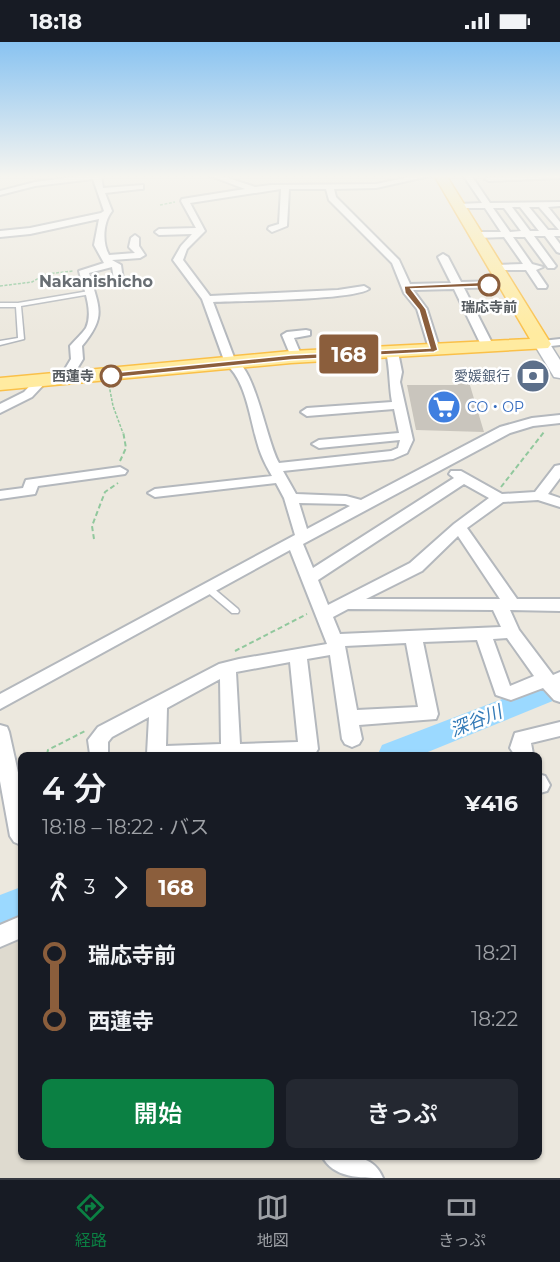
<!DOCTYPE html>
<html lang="ja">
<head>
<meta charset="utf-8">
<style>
	:root { --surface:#171b24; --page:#242831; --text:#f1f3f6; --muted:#9ea1a6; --line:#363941; --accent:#0b8043 }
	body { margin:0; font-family:Montserrat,"Noto Sans JP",sans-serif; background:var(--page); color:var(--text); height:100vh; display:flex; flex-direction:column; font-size:22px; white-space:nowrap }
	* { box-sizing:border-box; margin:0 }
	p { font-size:20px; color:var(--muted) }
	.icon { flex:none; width:33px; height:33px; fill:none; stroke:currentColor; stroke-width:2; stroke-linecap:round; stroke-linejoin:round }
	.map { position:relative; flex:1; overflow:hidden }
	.sheet { position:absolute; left:18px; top:710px; width:524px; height:408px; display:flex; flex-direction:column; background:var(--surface); border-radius:9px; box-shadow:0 2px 4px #0004 }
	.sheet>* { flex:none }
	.badge { padding:0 12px; border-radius:4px; font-size:21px; line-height:39px }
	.map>.badge { position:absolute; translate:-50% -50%; box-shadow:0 0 0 3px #fff }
	.legs { display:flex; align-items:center; gap:9px; height:66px; padding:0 24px; font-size:20px }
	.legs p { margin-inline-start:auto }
	.headline { display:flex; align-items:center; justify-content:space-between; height:102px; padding:0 24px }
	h1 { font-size:33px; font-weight:600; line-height:45px }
	.primary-button { display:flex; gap:12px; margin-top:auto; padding:12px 24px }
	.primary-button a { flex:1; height:69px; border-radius:9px; background:var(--accent); color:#fff; font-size:24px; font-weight:600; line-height:69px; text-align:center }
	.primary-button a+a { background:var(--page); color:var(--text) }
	ul { padding:0 24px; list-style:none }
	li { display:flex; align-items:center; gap:21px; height:66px; font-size:22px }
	li i { display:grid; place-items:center; width:9px; height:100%; margin:0 8px; background:currentColor }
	li i::after { content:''; width:15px; height:15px; margin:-8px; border:4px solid; border-radius:50%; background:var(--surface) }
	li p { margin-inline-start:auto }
	li:first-child i { background:linear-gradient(#0000 50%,currentColor 0) }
	li:last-child i { background:linear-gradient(currentColor 50%,#0000 0) }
	.status { display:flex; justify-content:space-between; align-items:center; height:42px; padding:0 30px; background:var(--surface); direction:ltr }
	.status svg { height:16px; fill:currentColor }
	.menu { display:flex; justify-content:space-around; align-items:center; height:84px; border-top:2px solid var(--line); background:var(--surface); font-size:16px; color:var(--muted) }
	.menu a { display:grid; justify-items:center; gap:3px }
	.menu .active { color:var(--accent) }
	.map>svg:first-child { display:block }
	.education { fill:#dedacf }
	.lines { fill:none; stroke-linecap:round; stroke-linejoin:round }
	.river { fill:#9bd9ff; fill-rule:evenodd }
	.building { fill:#c9c5bd }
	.lane-casing { stroke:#b4b8bd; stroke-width:3 }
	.street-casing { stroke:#b4b8bd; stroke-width:4 }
	.secondary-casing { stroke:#b4b9bf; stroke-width:3 }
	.primary-casing { stroke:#fac049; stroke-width:3 }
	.path-far1 { stroke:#91c89d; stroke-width:1.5; stroke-dasharray:3 1.5; stroke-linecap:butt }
	.path { stroke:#91c89d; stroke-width:2; stroke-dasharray:5 3; stroke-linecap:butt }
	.lane { fill:#fff; fill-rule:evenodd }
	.street { fill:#fff; fill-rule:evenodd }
	.secondary { fill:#fff; fill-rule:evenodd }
	.primary { fill:#ffeba0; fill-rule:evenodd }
	.line-1 { fill:#8b5e3c; stroke:#fff; stroke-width:1.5 }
	.stop-1-dot { fill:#fff; stroke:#8b5e3c; stroke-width:3 }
	.labels { text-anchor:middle; stroke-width:5; stroke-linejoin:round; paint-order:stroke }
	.far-stop-label { font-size:14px; font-weight:bold; fill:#575c61; stroke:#fff }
	.far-service-label { font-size:14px; fill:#4e5e75; stroke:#fff; text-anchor:end }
	.far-shop-label { font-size:14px; fill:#366cbe; stroke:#fff; text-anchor:start }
	.far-quarter-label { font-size:16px; font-weight:bold; fill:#686e73; stroke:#fff }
	.water-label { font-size:18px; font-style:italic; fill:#337ab7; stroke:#fff }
</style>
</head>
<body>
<div class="status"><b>18:18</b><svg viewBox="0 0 49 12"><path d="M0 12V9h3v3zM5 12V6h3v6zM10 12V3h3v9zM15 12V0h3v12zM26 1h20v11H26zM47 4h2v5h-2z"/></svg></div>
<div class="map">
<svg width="560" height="1136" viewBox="0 0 560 1136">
	<rect width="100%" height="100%" fill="#ece8de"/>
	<path class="education" d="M21,892V1114L326,1115L359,1136H0V902Z"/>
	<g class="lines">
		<path class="river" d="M560,635V656L423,712H378L382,703Z
			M21,845V878L0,886V853Z"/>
	</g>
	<path class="building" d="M457,340H469L484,390L416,388L407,343H458Z"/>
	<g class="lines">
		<defs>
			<path id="lane" d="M89,249L91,250V252L21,264L24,297L0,303V299L18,296L16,265H0V261H18Z
				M209,544L212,545L238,567L239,569L238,571H232L206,549L205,547Z"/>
			<path id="street" d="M87,133H101L103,146L143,143V147H140L105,151L112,169C103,180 102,201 109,213L135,211L129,205L131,196L135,193L139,196V204L145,213L140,216L112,218L121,223L124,245L115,243L112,225L89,231C99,266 107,274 82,304L83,317L69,340L65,341L59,337L71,317L70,304C75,298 82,292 86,286C94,269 83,245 79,229L104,221L94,203L99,177L30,192L0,195V189L30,186L101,171L104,169L93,137L35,144L0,153V149L35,140Z
				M208,133H219L255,145L271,143L376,142L419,133H434L376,146L334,147L336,155L399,218L410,242L451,241L438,215L443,212L448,215L461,240L506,239L511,242L506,245L464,246L494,305L488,308L482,305L454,247L413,248L427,267L440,308L434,311L430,310L417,267L404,251L392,221L329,158L326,147H289L287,184L272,190L268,187L269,185L279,182L281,147L190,161L205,189L187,207L183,218L210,254L338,248L364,244L369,247C354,258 239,259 213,260L235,318C255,326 267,401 279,421L391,409L398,406L400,398L319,406L312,402L319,398L399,391L394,367L307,374L301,370L307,366L392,360C389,343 390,327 386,310L392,307L398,310L402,330L400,340L413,398L407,411L393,417L283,429L296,452L346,454L361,458L500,385L532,376L560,373V381L533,384L510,391L303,502L313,526L454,436L449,432L451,429H461L502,452L535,450L555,424L560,423V436L548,452L560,456V465L538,458L503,460L467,486L517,557H560V569L510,568L519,588L553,633L560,630V660L554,658L543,646L511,658L496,653L477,598L423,600L438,672L436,677L359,683L362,697L359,702L352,705L345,702L342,697L330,613L307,617L318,707L315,712H147L149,675L112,695L108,700V712H90L88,698L98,685L219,622L239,617L327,602L290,508L0,667V652L295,493L284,456L276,441L155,455L148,451L155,447L272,434C268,427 264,420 261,412C250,384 249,341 225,321L202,257L173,218L181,204L192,192L159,193L155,190L159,187L196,186L181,159L182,157L245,147ZM464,442L489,456L454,482L410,521L328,563L318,538ZM299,461L345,462L350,464L307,487ZM458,494L500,557H366L422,529ZM348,567L493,568L501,585L340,592L333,575ZM507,596L534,634L510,644L493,597ZM406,601L418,665L357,668L345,604ZM290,620L298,700L240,702L236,630ZM220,637L221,702L166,704L167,666Z
				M463,133H471L490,161L560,160V164L548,165L560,180V194H554L560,202V211L557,210L545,194H534L556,224L554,226H548L525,195H513L532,222L543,225L536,228L547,244L546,246H538L526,228H493L491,226L496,223L523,222L504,195L476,196L472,193L476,190H501L485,166H459L455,164L459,162L482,161ZM512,165H520L539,189H530ZM529,165H539L559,188H548ZM493,166H504L521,189L510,190Z
				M560,133V136L489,139L485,137L489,135Z
				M306,288L310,289V293L294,296L302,315L296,318L292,317L282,293L287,290Z
				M560,297V303L542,305L536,302L542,299Z
				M41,335L47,339L32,355L0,371V362L24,350L37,336Z
				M120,425L127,429L125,432L38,444L35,452L0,457V449L23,446L26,438Z
				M560,680V694L531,701L533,712H514L510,706L515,691Z
				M0,683L7,685L9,690L21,744V803L14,800L10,794L0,739Z
				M538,732L545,734L550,743L547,749L540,751Z
				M21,874V896L0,905V883Z
				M322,1114C346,1114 372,1110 383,1136C360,1136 333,1136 322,1114Z"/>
			<path id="secondary" d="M542,297L548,299L560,318V336L554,335L534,302Z"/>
			<path id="primary" d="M434,133H446L551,302L548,306L291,321L0,348V336L291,309L530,297Z"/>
		</defs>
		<use href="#lane" class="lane-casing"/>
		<use href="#street" class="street-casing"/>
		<use href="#secondary" class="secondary-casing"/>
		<use href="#primary" class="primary-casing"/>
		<path class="path-far1" d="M160,163L175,160
			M0,244L32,240L46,232L73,229
			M109,343L113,364L123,391"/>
		<path class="path" d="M120,419L126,406L123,389
			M501,445L544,390
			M94,497L92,484L105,450L118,441
			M235,609L307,572
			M47,712L48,708L87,688"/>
		<use href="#lane" class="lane"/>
		<use href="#street" class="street"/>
		<use href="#secondary" class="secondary"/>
		<use href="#primary" class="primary"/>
	</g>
	<linearGradient id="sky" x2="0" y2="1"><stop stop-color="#89c3f1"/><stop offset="0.46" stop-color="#f6f5f0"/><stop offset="1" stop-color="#f6f5f0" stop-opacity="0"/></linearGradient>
	<rect width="560" height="292" fill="url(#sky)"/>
	<path class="line-1" d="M489,240L492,244L411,247L426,267L438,308L434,310L291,318L111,336L107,334L111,331L291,313L430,306L419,268L405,251L404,244Z"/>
	<defs>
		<symbol id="bank-disc" viewBox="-11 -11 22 22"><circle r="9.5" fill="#5c6f8a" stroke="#fff"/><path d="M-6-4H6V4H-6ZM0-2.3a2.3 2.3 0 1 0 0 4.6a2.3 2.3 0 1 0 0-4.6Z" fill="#fff"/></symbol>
		<symbol id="supermarket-disc" viewBox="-11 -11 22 22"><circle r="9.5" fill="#3f7fe0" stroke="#fff"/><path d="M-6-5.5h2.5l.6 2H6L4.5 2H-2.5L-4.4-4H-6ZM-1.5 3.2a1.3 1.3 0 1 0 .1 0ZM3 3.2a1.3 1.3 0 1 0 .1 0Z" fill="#fff"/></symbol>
	</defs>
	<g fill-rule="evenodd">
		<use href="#bank-disc" x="514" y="315" width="38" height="38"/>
		<use href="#supermarket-disc" x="425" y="346" width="38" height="38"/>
	</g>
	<g class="stop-1-dot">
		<circle cx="489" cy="243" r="10"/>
		<circle cx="111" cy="334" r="10"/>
	</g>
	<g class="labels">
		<g class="far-stop-label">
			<text x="489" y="270">瑞応寺前</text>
			<text x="94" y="339" text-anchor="end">西蓮寺</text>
		</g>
		<g class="far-service-label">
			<text x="510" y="339">愛媛銀行</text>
		</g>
		<g class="far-shop-label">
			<text x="467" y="370">CO・OP</text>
		</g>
		<g class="far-quarter-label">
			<text x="96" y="245">Nakanishicho</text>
		</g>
		<g class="water-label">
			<text transform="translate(476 679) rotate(-22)" y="6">深谷川</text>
		</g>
	</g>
</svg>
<b class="badge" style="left:349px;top:312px;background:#8b5e3c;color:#fff">168</b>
<section class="sheet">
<div class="headline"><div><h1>4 分</h1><p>18:18 – 18:22 · バス</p></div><b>¥416</b></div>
<div class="legs"><svg class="icon" aria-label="walk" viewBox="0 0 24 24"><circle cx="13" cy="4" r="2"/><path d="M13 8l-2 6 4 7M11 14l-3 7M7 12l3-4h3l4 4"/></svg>3<svg class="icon" aria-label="forward" viewBox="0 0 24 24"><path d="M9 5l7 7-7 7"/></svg><b class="badge" style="background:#8b5e3c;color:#fff">168</b></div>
<ul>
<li><i style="color:#8b5e3c"></i><b>瑞応寺前</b><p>18:21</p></li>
<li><i style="color:#8b5e3c"></i><b>西蓮寺</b><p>18:22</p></li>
</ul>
<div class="primary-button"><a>開始</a><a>きっぷ</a></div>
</section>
</div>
<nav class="menu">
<a class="active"><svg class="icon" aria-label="directions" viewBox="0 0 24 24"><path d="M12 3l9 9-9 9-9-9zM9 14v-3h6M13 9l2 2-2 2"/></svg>経路</a>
<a><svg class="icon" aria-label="map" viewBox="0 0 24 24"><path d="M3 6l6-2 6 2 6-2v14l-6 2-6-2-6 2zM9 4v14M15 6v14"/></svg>地図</a>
<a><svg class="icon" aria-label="tickets" viewBox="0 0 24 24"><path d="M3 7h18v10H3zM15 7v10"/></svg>きっぷ</a>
</nav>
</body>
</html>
